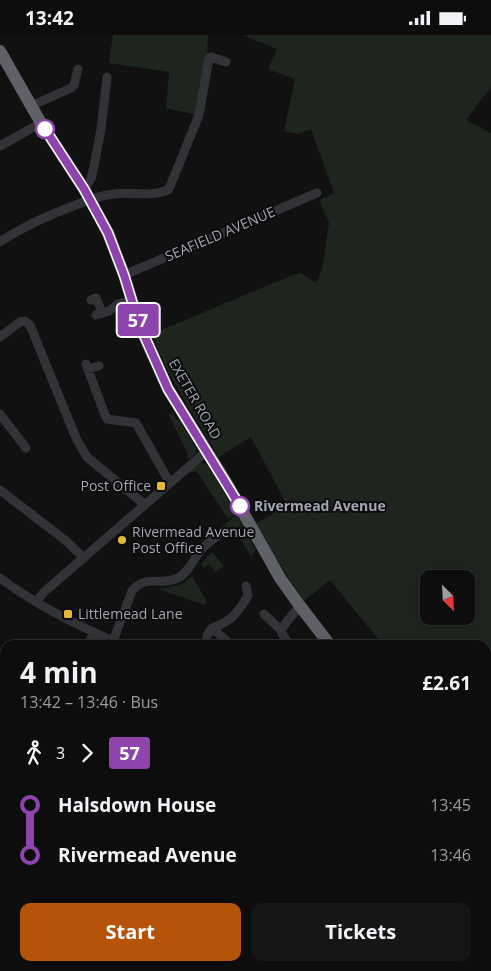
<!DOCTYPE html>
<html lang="en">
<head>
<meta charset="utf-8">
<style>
	:root { --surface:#0d0d0e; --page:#161617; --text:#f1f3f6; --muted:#9a9c9e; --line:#2d2d2e; --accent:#b45309 }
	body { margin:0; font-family:"Open Sans",sans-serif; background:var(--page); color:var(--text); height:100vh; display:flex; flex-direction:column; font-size:19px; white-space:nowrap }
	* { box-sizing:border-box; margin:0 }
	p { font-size:16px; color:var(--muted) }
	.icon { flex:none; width:28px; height:28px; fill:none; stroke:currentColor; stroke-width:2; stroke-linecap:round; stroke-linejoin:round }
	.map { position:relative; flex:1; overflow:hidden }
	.side { position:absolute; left:0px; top:605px; width:491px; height:331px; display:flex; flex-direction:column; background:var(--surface); border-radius:15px 15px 0 0; box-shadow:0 2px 12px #0003,0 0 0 1px var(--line) }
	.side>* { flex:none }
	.badge { padding:0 10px; border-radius:4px; font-size:18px; line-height:32px }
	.needle { width:32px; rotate:156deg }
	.fabs { position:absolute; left:420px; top:535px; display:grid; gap:10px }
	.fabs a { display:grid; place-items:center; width:55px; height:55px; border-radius:10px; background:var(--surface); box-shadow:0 2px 12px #0003,0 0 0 1px var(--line); font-size:25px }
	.map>.badge { position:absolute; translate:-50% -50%; box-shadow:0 0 0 2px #fff }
	.legs { display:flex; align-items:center; gap:8px; height:55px; padding:0 20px; font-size:16px }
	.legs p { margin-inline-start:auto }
	.head { display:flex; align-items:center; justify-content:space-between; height:85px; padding:0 20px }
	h1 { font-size:28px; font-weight:700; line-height:38px }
	.primary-button { display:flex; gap:10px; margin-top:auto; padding:10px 20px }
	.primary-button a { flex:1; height:58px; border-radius:10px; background:var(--accent); color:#fff; font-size:20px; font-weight:700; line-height:58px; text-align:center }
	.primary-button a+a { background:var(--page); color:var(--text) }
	ul { padding:0 20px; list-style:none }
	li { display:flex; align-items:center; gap:18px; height:50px; font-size:19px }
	li i { display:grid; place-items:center; width:8px; height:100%; margin:0 6px; background:currentColor }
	li i::after { content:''; width:12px; height:12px; margin:-6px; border:4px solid; border-radius:50%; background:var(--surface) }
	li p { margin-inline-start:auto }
	li:first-child i { background:linear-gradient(#0000 50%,currentColor 0) }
	li:last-child i { background:linear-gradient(currentColor 50%,#0000 0) }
	.status { display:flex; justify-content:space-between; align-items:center; height:35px; padding:0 25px; background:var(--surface); direction:ltr }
	.status svg { height:14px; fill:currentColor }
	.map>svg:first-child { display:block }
	.green { fill:#1e251f; fill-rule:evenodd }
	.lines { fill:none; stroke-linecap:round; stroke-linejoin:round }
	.minor { stroke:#323337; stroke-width:9 }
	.highway { stroke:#5f6068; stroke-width:12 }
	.line-1-casing { stroke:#fff; stroke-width:11 }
	.line-1 { stroke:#8e44ad; stroke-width:8 }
	.stop-1-dot { fill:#fff; stroke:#8e44ad; stroke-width:2.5 }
	.poi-dot { fill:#e5b937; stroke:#0c0c0d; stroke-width:2 }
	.labels { text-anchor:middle; stroke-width:4; stroke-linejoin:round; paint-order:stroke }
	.street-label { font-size:14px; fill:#a3a6b2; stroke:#0c0c0d }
	.poi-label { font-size:14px; fill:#a3a6b2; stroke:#0c0c0d; text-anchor:start }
	.stop-label { font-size:14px; font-weight:bold; fill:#a3a6b2; stroke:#0c0c0d; text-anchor:start }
</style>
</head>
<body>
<div class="status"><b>13:42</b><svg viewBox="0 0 49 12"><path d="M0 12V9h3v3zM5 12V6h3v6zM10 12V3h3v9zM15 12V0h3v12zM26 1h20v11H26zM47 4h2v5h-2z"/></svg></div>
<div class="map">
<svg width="491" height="936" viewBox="0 0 491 936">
	<rect width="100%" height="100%" fill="#111112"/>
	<path class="green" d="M113,0H208L207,23L197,80L166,73L169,37L109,28Z
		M243,0H491V52L466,85L491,98V675L486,679V610H383L330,545L304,566L278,527L256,489L287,470L251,402L219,422C195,382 168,343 152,299L295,239L301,238L316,248L322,235L329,188L319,165L334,158L311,94L297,99L284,96L295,44L268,34L277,14ZM429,544H466V581H429Z
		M173,378L177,385L179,384L196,411V418L188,425L187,417L169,381L166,380Z
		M201,428L206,429L211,433L236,478L228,484L199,440L196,436L188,438Z
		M237,479L242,489L228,500L222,492Z
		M242,490L256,515L251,521L235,496Z
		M212,517L224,531L215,538L210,529L203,533L201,529Z
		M192,541L206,565L205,570L158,554L181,550Z
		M0,890H5V931H246L241,936H0Z
		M256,931H397L399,936H250Z"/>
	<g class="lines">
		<path class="minor" d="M31,71L71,53L74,50L78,34
			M0,111L41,88
			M84,154L91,144L94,131L101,94L107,42
			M0,207C24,191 48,180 76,170C88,165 99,161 113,159C131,156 153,163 169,154L199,80L209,23L211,22L226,27
			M124,240L317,158
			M91,265L96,263L102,277
			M96,280L109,276L118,269L132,265
			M0,302L20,287L25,286L30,290L76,403L87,422L145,470
			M86,329L105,380L107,384L136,388L170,448
			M88,334L99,331
			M0,379L26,413
			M0,455L65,505L84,523
			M0,543C37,571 80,592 123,610
			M36,567L44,557L207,416
			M264,579L281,595
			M212,593L229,608
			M113,606L132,556C145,539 162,551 178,543C189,537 193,525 200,516C206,509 214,504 221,498
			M88,610L94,597
			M206,610C206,588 219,594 231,583C238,577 244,568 248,560L246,551
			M290,610L282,599L281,595L288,585L300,571
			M0,622L5,625
			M0,699L5,700
			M486,746L491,742
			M0,765H5
			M0,829L2,852"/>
		<path class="highway" d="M0,16L41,88L84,154L108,198L124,240L139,289L168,354L226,447L280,543L300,571L330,610
			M486,782L491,785"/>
	</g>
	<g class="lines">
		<defs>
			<path id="line-1" d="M45,94L84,154L108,198L124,240L139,289L168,354L240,471"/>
		</defs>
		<use href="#line-1" class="line-1-casing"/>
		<use href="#line-1" class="line-1"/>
	</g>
	<g class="stop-1-dot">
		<circle cx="45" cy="94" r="9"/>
		<circle cx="240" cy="471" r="9"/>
	</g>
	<g class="poi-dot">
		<rect x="156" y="446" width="10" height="10" rx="2.5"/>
		<circle cx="122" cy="505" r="5"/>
		<rect x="63" y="574" width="10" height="10" rx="2.5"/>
	</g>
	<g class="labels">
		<g class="street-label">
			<text transform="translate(220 199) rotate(-23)" y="5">SEAFIELD AVENUE</text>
			<text transform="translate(195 364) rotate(60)" y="5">EXETER ROAD</text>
		</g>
		<g class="poi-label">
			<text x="151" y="456" text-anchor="end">Post Office</text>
			<text x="132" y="502">Rivermead Avenue<tspan x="132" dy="16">Post Office</tspan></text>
			<text x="78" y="584">Littlemead Lane</text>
		</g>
		<g class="stop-label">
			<text x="254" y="476">Rivermead Avenue</text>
		</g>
	</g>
</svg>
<div class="fabs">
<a><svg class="needle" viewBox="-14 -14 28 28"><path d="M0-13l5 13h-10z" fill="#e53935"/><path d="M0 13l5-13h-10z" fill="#9a9c9e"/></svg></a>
</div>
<b class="badge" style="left:138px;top:285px;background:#8e44ad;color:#fff">57</b>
<section class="side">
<div class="head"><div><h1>4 min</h1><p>13:42 – 13:46 · Bus</p></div><b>£2.61</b></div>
<div class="legs"><svg class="icon" aria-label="walk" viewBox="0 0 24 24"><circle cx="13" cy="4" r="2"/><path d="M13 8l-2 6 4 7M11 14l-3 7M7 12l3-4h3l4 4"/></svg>3<svg class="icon" aria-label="forward" viewBox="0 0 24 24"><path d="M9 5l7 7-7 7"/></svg><b class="badge" style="background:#8e44ad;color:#fff">57</b></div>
<ul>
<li><i style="color:#8e44ad"></i><b>Halsdown House</b><p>13:45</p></li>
<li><i style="color:#8e44ad"></i><b>Rivermead Avenue</b><p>13:46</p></li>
</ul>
<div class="primary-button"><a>Start</a><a>Tickets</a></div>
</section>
</div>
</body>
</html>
